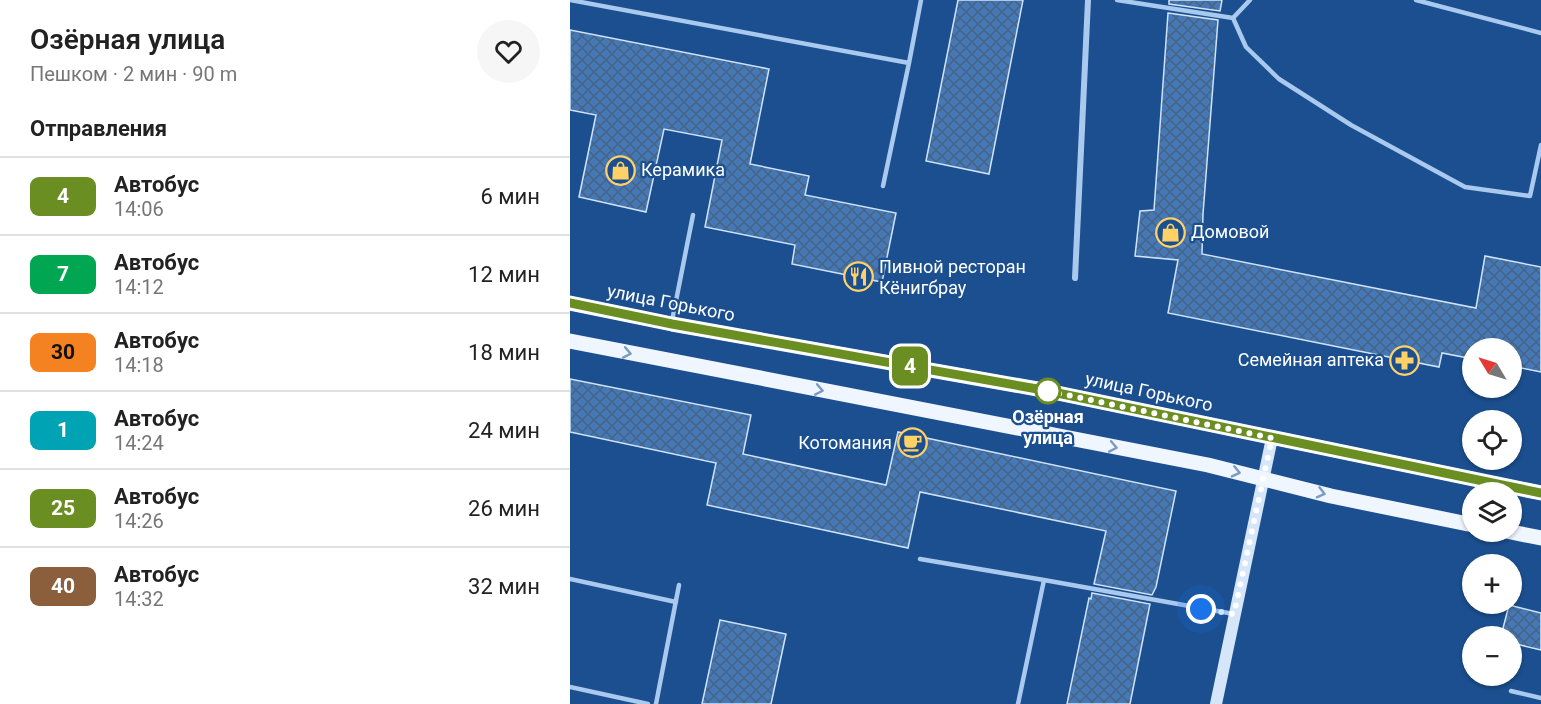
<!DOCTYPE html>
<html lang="ru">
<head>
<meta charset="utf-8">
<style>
	:root { --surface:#fff; --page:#f6f6f6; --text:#222; --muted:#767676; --line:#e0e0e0 }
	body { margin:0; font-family:Roboto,sans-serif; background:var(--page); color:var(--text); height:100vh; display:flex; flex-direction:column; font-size:22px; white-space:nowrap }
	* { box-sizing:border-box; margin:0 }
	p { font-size:20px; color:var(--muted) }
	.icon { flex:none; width:33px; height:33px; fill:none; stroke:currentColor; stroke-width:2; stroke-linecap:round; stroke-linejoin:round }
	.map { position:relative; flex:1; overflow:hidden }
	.drawer { display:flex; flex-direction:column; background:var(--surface); width:570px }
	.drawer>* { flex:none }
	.badge { padding:0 12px; border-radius:9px; font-size:21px; line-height:39px }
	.needle { width:39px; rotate:308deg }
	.buttons { position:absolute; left:892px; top:338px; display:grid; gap:12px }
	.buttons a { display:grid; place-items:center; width:60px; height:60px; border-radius:50%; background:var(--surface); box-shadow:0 2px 4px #0004; font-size:30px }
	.you { position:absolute; width:30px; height:30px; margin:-15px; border:4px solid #fff; border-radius:50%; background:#1a73e8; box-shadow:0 0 0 9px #1a73e833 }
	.map>.badge { position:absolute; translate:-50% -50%; box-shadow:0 0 0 3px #fff }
	h2 { padding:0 30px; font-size:22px; line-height:54px }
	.round { display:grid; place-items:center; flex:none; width:63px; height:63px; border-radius:32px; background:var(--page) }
	.overview { display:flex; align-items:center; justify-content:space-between; height:102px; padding:0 30px }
	h1 { font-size:28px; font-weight:600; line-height:45px }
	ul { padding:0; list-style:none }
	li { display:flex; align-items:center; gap:18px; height:78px; padding:0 30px; border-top:2px solid var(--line) }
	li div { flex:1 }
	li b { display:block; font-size:22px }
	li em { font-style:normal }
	li .badge { min-width:66px; font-weight:700; text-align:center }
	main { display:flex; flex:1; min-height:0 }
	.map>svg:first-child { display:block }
	.building { fill:url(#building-cross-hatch); stroke:#cfe3fa; stroke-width:1.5 }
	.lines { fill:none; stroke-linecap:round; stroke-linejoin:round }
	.service { stroke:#a9c9ee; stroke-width:4.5 }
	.minor { stroke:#a9c9ee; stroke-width:6 }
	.secondary { stroke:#d6e6fa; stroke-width:12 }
	.primary { stroke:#f0f6ff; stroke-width:15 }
	.oneway { stroke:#7b9ac1 }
	.line-casing { stroke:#fff; stroke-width:14 }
	.line { stroke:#6b8e23; stroke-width:9 }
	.walk { stroke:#fff; stroke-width:6; stroke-dasharray:0 10.8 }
	.stop-dot { fill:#fff; stroke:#6b8e23; stroke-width:3 }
	.labels { text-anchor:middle; stroke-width:4.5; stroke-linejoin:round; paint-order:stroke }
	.poi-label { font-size:18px; fill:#fff; stroke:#1b4f8f; text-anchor:start }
	.street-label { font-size:18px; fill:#fff; stroke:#1b4f8f }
	.stop-label { font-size:18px; font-weight:bold; fill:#fff; stroke:#1b4f8f }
</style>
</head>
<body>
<main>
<section class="drawer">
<div class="overview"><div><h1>Озёрная улица</h1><p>Пешком · 2 мин · 90 m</p></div><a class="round"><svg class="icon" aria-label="heart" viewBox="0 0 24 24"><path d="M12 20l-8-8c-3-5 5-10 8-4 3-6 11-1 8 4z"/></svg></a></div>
<h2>Отправления</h2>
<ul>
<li><span class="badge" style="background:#6b8e23;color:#fff">4</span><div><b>Автобус</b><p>14:06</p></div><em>6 мин</em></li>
<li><span class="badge" style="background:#00a651;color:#fff">7</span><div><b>Автобус</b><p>14:12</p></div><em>12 мин</em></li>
<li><span class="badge" style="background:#f58220;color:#111">30</span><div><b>Автобус</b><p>14:18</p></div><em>18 мин</em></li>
<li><span class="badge" style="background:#00a3b4;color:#fff">1</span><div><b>Автобус</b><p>14:24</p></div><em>24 мин</em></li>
<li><span class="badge" style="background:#6b8e23;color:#fff">25</span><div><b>Автобус</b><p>14:26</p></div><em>26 мин</em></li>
<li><span class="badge" style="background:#8b5e3c;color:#fff">40</span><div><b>Автобус</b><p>14:32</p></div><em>32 мин</em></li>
</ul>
</section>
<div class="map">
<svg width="971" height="704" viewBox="0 0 971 704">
	<defs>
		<pattern id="building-cross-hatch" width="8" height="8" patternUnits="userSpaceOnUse" patternTransform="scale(1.5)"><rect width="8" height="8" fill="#4478b7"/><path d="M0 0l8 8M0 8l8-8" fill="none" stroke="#486282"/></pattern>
	</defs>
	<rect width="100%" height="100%" fill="#1b4f8f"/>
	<path class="building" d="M388,0H453L419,174L356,161Z
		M599,0H652L650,11L599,4Z
		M598,13L648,20L633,214L632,254L906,308L915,256L971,267V372L942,366V348H903V359L872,353L869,367L598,313L608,260L565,256L570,211L584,210Z
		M0,30L199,69L180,164L239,176L235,195L326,213L312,282L222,264L225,245L135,227L152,140L94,129L76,212L9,197L26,115L0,110Z
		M0,379L181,415L173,454L316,485L328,432L606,491L586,587L582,595L524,584L536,531L350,492L338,548L137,505L146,463L0,432Z
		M522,593L580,604L560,704H497L519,598L521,599Z
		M939,605L971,613V650L942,643V636H931Z
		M150,620L216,634L201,704H132Z"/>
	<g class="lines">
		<path class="service" d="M0,0L339,63L351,0
			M547,0L663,18L676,47L709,79L781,125L895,187L960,196L971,145
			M846,0L971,33
			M663,18L680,0
			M313,186L339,63
			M102,321L123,215
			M350,559L474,580L448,704
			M0,579L106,602
			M474,580L664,614
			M0,687L78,704
			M941,691L971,698
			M86,704L109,585"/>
		<path class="minor" d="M505,278L518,0"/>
		<path class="secondary" d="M646,704L702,438"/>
		<path class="primary" d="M0,303L102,324L473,390L971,493
			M0,341L638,465L761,496L903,525
			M936,531L971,538"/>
	</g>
	<defs><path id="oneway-chevron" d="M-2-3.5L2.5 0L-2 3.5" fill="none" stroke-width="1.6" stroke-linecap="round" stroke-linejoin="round" transform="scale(1.5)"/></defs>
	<g class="oneway">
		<use href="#oneway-chevron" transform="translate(57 353) rotate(11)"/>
		<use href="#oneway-chevron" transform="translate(249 390) rotate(11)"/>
		<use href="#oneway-chevron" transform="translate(543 447) rotate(11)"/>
		<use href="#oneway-chevron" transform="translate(666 472) rotate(13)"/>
		<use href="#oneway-chevron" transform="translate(751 493) rotate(15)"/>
	</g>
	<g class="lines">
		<defs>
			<path id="line" d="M0,303L102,324L473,390L971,493"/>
		</defs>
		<use href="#line" class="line-casing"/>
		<use href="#line" class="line"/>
		<path class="walk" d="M478,391L473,390L702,438L664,614L631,609"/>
	</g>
	<defs>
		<symbol id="shop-ring" viewBox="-11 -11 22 22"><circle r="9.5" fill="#1b4f8f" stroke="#ffd166" stroke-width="1.5"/><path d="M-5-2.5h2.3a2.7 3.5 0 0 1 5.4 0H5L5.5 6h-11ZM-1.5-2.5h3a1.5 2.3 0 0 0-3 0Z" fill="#ffd166"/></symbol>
		<symbol id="restaurant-ring" viewBox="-11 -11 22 22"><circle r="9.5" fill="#1b4f8f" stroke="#ffd166" stroke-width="1.5"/><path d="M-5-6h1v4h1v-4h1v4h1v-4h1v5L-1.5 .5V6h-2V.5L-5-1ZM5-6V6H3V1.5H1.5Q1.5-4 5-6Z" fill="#ffd166"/></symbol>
		<symbol id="pharmacy-ring" viewBox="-11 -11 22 22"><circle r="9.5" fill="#1b4f8f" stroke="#ffd166" stroke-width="1.5"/><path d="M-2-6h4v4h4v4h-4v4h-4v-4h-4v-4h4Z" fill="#ffd166"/></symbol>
		<symbol id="cafe-ring" viewBox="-11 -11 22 22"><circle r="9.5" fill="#1b4f8f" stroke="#ffd166" stroke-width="1.5"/><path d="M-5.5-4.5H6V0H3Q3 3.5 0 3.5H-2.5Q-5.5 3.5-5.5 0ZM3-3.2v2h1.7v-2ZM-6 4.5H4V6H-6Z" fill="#ffd166"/></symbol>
	</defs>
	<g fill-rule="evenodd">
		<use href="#shop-ring" x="34" y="154" width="33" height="33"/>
		<use href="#shop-ring" x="584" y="216" width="33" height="33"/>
		<use href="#restaurant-ring" x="272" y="260" width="33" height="33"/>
		<use href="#pharmacy-ring" x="818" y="344" width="33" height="33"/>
		<use href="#cafe-ring" x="326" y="426" width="33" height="33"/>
	</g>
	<circle class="stop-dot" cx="478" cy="391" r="12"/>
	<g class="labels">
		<g class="poi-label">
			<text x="71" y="176">Керамика</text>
			<text x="621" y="238">Домовой</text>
			<text x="309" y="273">Пивной ресторан<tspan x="309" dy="21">Кёнигбрау</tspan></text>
			<text x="814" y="366" text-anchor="end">Семейная аптека</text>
			<text x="322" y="449" text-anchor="end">Котомания</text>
		</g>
		<g class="street-label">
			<text transform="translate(101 303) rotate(11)" y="6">улица Горького</text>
			<text transform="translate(579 392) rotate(12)" y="6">улица Горького</text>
		</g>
		<g class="stop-label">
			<text x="478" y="423">Озёрная<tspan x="478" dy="21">улица</tspan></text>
		</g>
	</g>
</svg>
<div class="buttons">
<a><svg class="needle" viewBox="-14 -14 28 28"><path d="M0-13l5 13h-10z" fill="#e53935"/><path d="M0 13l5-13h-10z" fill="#767676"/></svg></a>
<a><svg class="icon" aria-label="locate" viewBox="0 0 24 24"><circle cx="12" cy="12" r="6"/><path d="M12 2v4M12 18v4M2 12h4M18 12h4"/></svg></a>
<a><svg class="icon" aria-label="layers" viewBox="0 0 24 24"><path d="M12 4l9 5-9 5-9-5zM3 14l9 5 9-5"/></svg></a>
<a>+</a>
<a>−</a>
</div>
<div class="you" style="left:631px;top:609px"></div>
<b class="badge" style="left:340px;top:366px;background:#6b8e23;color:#fff">4</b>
</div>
</main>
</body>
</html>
